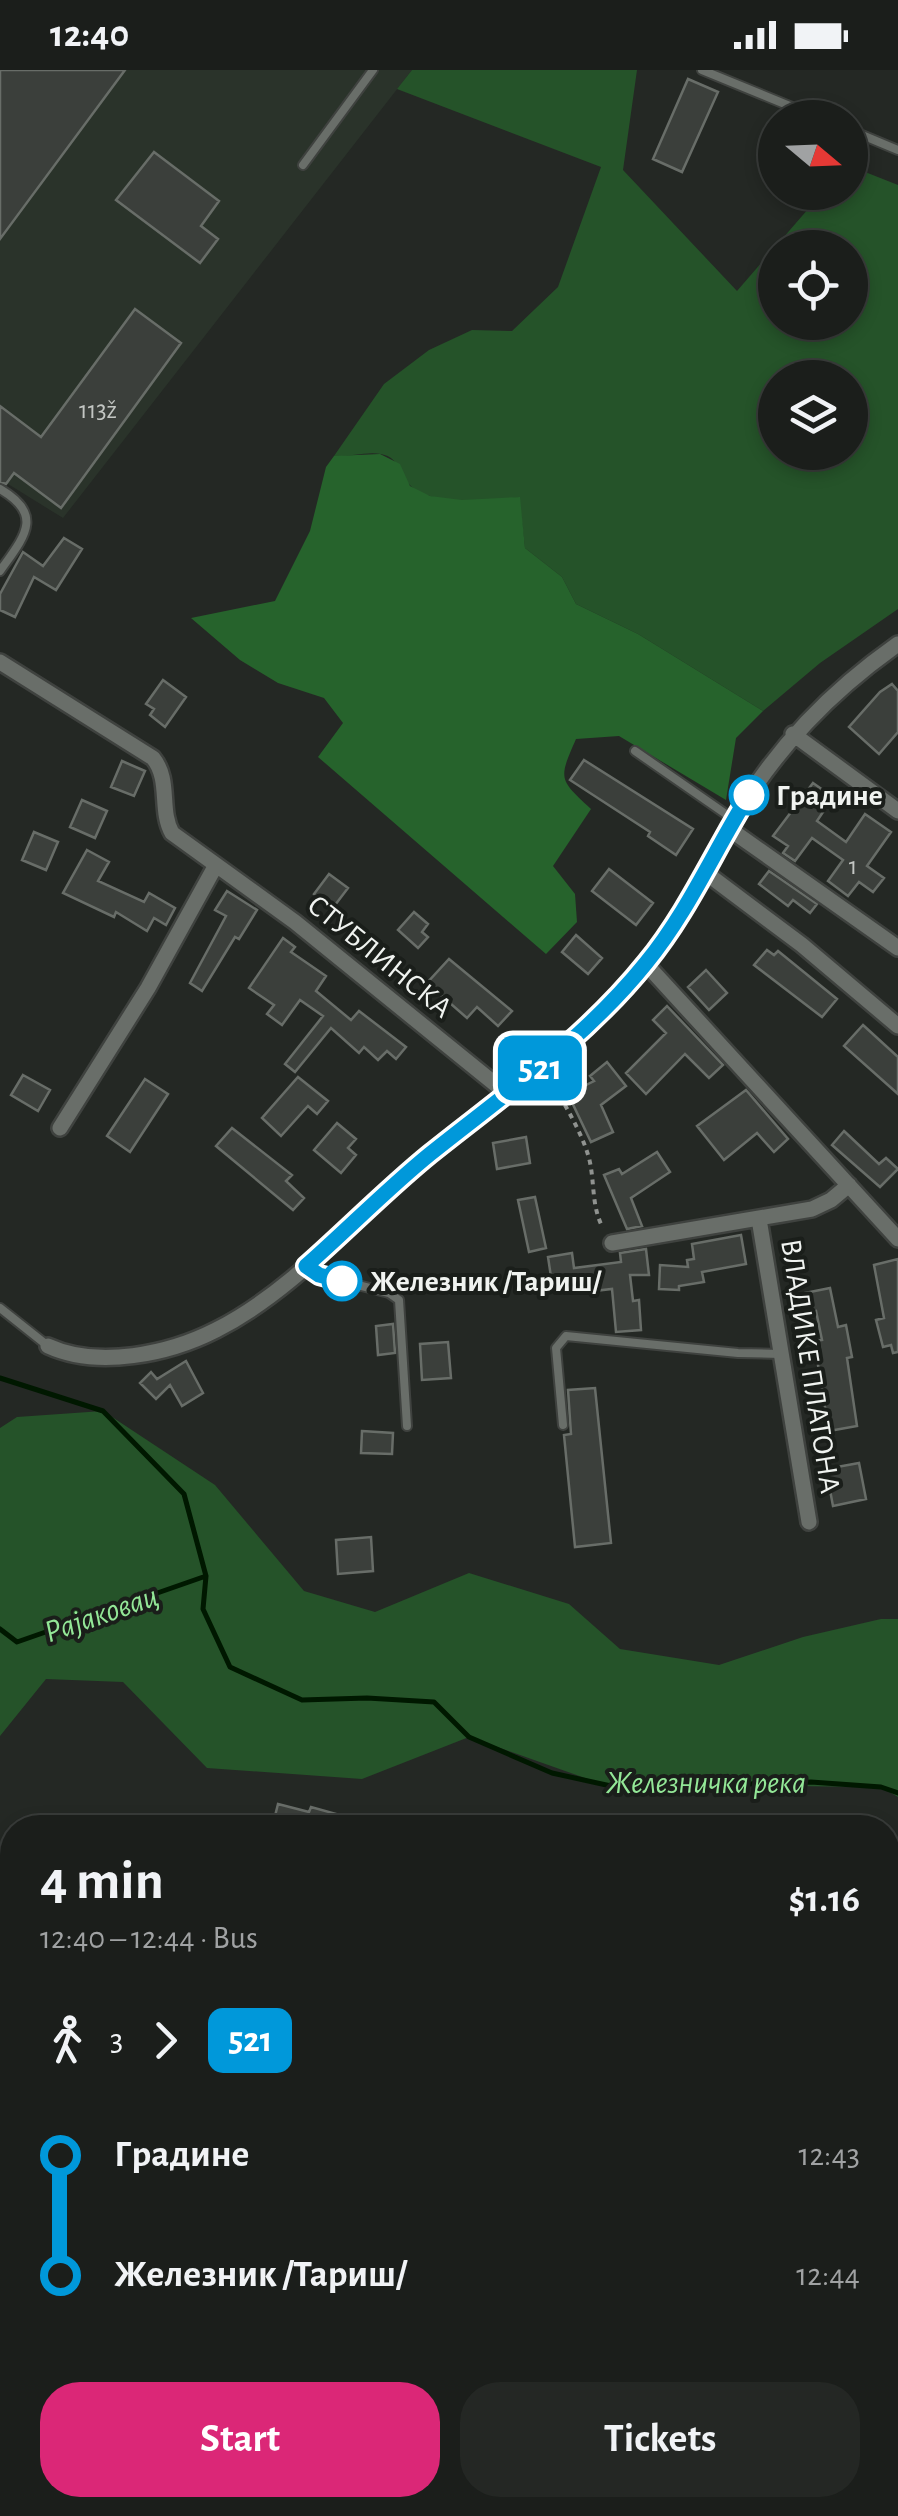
<!DOCTYPE html>
<html lang="en">
<head>
<meta charset="utf-8">
<style>
	:root { --surface:#1b1e1b; --page:#242724; --text:#f1f3f6; --muted:#a0a2a3; --line:#393c3a; --accent:#db2777 }
	body { margin:0; font-family:"Alegreya Sans",sans-serif; background:var(--page); color:var(--text); height:100vh; display:flex; flex-direction:column; font-size:38px; white-space:nowrap }
	* { box-sizing:border-box; margin:0 }
	p { font-size:32px; color:var(--muted) }
	.icon { flex:none; width:55px; height:55px; fill:none; stroke:currentColor; stroke-width:2; stroke-linecap:round; stroke-linejoin:round }
	.map { position:relative; flex:1; overflow:hidden }
	.side { position:absolute; left:0px; top:1745px; width:900px; height:702px; display:flex; flex-direction:column; background:var(--surface); border-radius:40px 40px 0 0; box-shadow:0 5px 15px #0003,0 0 0 2px var(--line) }
	.side>* { flex:none }
	.badge { padding:0 20px; border-radius:15px; font-size:35px; line-height:65px }
	.needle { width:65px; rotate:109deg }
	.fabs { position:absolute; left:758px; top:30px; display:grid; gap:20px }
	.fabs a { display:grid; place-items:center; width:110px; height:110px; border-radius:50%; background:var(--surface); box-shadow:0 5px 15px #0003,0 0 0 2px var(--line); font-size:50px }
	.map>.badge { position:absolute; translate:-50% -50%; box-shadow:0 0 0 5px #fff }
	.legs { display:flex; align-items:center; gap:15px; height:110px; padding:0 40px; font-size:32px }
	.legs p { margin-inline-start:auto }
	.overview { display:flex; align-items:center; justify-content:space-between; height:170px; padding:0 40px }
	h1 { font-size:55px; font-weight:600; line-height:75px }
	.action { display:flex; gap:20px; margin-top:auto; padding:20px 40px }
	.action a { flex:1; height:115px; border-radius:40px; background:var(--accent); color:#fff; font-size:40px; font-weight:600; line-height:115px; text-align:center }
	.action a+a { background:var(--page); color:var(--text) }
	ul { padding:0 40px; list-style:none }
	li { display:flex; align-items:center; gap:35px; height:120px; font-size:38px }
	li i { display:grid; place-items:center; width:15px; height:100%; margin:0 12px; background:currentColor }
	li i::after { content:''; width:25px; height:25px; margin:-12px; border:8px solid; border-radius:50%; background:var(--surface) }
	li p { margin-inline-start:auto }
	li:first-child i { background:linear-gradient(#0000 50%,currentColor 0) }
	li:last-child i { background:linear-gradient(currentColor 50%,#0000 0) }
	.status { display:flex; justify-content:space-between; align-items:center; height:70px; padding:0 50px; background:var(--surface); direction:ltr }
	.status svg { height:28px; fill:currentColor }
	.map>svg:first-child { display:block }
	.built { fill:#2a332a }
	.green { fill:#255329; fill-rule:evenodd }
	.forest { fill:#26632c }
	.lines { fill:none; stroke-linecap:round; stroke-linejoin:round }
	.stream { stroke:#001800; stroke-width:5 }
	.building { fill:#3b3f3b; stroke:#686d68; stroke-width:2.5 }
	.lane-casing { stroke:#3f423f; stroke-width:12 }
	.street-casing { stroke:#3f423f; stroke-width:20 }
	.path { stroke:#909390; stroke-width:4; stroke-dasharray:5 5; stroke-linecap:butt }
	.lane { stroke:#696e69; stroke-width:8 }
	.street { stroke:#696e69; stroke-width:15 }
	.rail-casing { stroke:#999c99; stroke-width:9 }
	.rail { stroke:#1a1e1a; stroke-width:5; stroke-dasharray:15; stroke-linecap:butt }
	.line-1-casing { stroke:#fff; stroke-width:22 }
	.line-1 { stroke:#0098da; stroke-width:15 }
	.stop-1-dot { fill:#fff; stroke:#0098da; stroke-width:5 }
	.labels { text-anchor:middle; stroke-width:8; stroke-linejoin:round; paint-order:stroke }
	.number-label { font-size:25px; fill:#c3c6c3 }
	.stop-label { font-size:30px; font-weight:bold; fill:#f0f3f0; stroke:#1a1e1a; text-anchor:start }
	.street-label { font-size:30px; fill:#f0f3f0; stroke:#1a1e1a }
	.water-label { font-size:32px; font-style:italic; fill:#93e797; stroke:#1a1e1a }
</style>
</head>
<body>
<div class="status"><b>12:40</b><svg viewBox="0 0 49 12"><path d="M0 12V9h3v3zM5 12V6h3v6zM10 12V3h3v9zM15 12V0h3v12zM26 1h20v11H26zM47 4h2v5h-2z"/></svg></div>
<div class="map">
<svg width="898" height="2446" viewBox="0 0 898 2446">
	<rect width="100%" height="100%" fill="#242824"/>
	<path class="built" d="M0,0H412L63,448L0,409Z"/>
	<path class="green" d="M412,0H637L623,100L737,221L822,123L850,122V96L898,115V539L820,593L763,641L638,564L576,534L562,507L525,478L519,427C492,431 434,436 412,417C399,406 401,388 381,384C368,381 349,387 334,386L384,314L429,280L472,260L512,261L558,217L601,97L397,19ZM775,178H850V252H775ZM775,308H850V382H775Z
		M103,1341L215,1415L304,1521L375,1542L469,1503L569,1534L620,1579L719,1595L803,1567L881,1549H898V1727L881,1717L602,1714L469,1667L362,1709L207,1698L123,1612L46,1609L0,1666V1358L17,1347Z"/>
	<path class="forest" d="M380,384L400,394L410,416L430,426L462,430L520,427L525,478L562,507L576,534L638,564L763,641L736,668L726,730L619,666L576,669C558,710 559,709 591,739L553,796L575,824L577,852L546,884L318,687L343,653L324,628L278,613L240,590L191,548L275,531L310,461L326,397L334,386Z"/>
	<g class="lines">
		<path class="stream" d="M0,1308L103,1341L184,1424L206,1506L203,1539L230,1597L302,1630L367,1628L434,1632L469,1667L552,1703L620,1718L811,1712L881,1717L898,1723
			M0,1559L17,1572L206,1506"/>
	</g>
	<path class="building" d="M0,0H125L0,169Z
		M688,9L718,22L682,102L653,89Z
		M154,82L219,131L201,156L218,169L200,193L116,130Z
		M135,239L181,273L61,438L14,403L6,414L0,412V336L41,367Z
		M64,468L82,479L56,520L34,507L15,547L0,540V524L23,482L43,496Z
		M163,610L186,627L165,657L150,645L154,639L146,634Z
		M892,614L898,621V662L879,684L849,657L880,622Z
		M584,690L693,759L676,785L648,766L650,762L570,710Z
		M122,691L145,701L134,726L111,717Z
		M813,713L833,727L817,751L846,772L865,744L891,762L867,796L884,808L873,822L859,812L848,826L828,811L843,790L812,768L795,791L783,783L788,776L773,766Z
		M82,730L107,741L95,768L70,757Z
		M34,762L58,772L46,800L22,790Z
		M87,780L109,792L98,811L144,832L149,823L175,838L166,855L154,848L147,861L116,842L114,847L63,823Z
		M609,799L653,833L636,855L592,821Z
		M769,801L817,834L810,843L793,830L788,836L759,814Z
		M329,804L348,818L332,839L314,824Z
		M227,821L257,840L239,869L235,867L202,921L190,913L226,846L215,840Z
		M414,842L428,854L422,862L428,867L418,878L398,860Z
		M576,865L602,888L588,904L562,882Z
		M283,868L295,877L291,882L326,906L316,921L351,950L359,941L406,977L396,989L387,981L378,990L364,977L359,983L331,958L295,1002L285,994L323,946L300,930L282,955L267,944L274,935L249,918Z
		M767,880L774,885L778,881L837,929L822,947L754,895Z
		M449,889L512,941L498,956L477,937L467,948L427,913Z
		M706,900L727,923L709,940L688,917Z
		M667,936L723,995L709,1008L685,984L646,1024L626,1003L666,963L653,950Z
		M863,955L898,987V1024L844,976Z
		M607,992L626,1016L601,1035L613,1062L591,1072L568,1024L594,1011L590,1006Z
		M23,1005L50,1020L38,1041L11,1025Z
		M298,1007L328,1031L317,1044L308,1036L281,1066L262,1048Z
		M145,1009L168,1024L130,1082L107,1066Z
		M746,1020L788,1069L774,1082L757,1063L724,1090L697,1056Z
		M337,1053L356,1069L348,1078L356,1085L341,1103L314,1080Z
		M232,1058L292,1105L286,1111L304,1128L293,1140L216,1076Z
		M844,1061L879,1094L886,1088L898,1099L880,1117L832,1075Z
		M526,1067L530,1093L497,1099L493,1073Z
		M657,1082L670,1102L631,1128L642,1156L627,1159L604,1105L619,1099L622,1104Z
		M535,1127L546,1178L529,1182L518,1130Z
		M741,1165L746,1194L702,1202L704,1212L679,1216V1220L659,1219L660,1195L688,1197L687,1190L694,1189L692,1174Z
		M646,1179L649,1205H630L633,1231L639,1230L641,1260L616,1262L612,1219L585,1222V1214L553,1220L548,1187L572,1183L574,1198L621,1192L620,1183Z
		M898,1189V1282L893,1283L891,1275L883,1277L876,1250L884,1248L874,1195Z
		M830,1218L838,1257L846,1255L852,1287L847,1288L857,1356L829,1361L814,1271L822,1270L816,1241L799,1244L795,1225Z
		M393,1254L395,1283L378,1285L376,1256Z
		M448,1272L451,1308L422,1310L420,1274Z
		M186,1291L203,1323L182,1336L170,1315L156,1329L140,1313L151,1302L157,1309Z
		M595,1318L611,1473L575,1477L564,1365L571,1364L568,1320Z
		M362,1361L393,1363L392,1384L361,1383Z
		M859,1393L866,1429L833,1436L826,1399Z
		M371,1467L373,1501L338,1504L336,1470Z
		M278,1734L309,1742L311,1737L340,1745L336,1758H272Z"/>
	<g class="lines">
		<defs>
			<path id="lane" d="M702,0L819,48
				M850,60L898,80
				M303,95L373,0
				M0,419C45,445 24,467 0,501
				M635,681L733,749
				M346,1212L389,1223L399,1230L407,1356
				M0,1238L48,1276
				M563,1355L556,1278L566,1266L738,1283L781,1284"/>
			<path id="street" d="M0,592L153,688C171,710 159,740 172,763L295,852L506,1023
				M793,664L898,741
				M728,758L898,878
				M706,803L802,875L898,956
				M646,894L898,1169
				M60,1058L148,918L216,795
				M759,1149L809,1452
				M612,1173L812,1139L831,1130L849,1115
				M306,1196L319,1205L346,1212
				M48,1276C98,1299 169,1284 216,1260C293,1221 350,1152 415,1096C494,1029 583,974 648,892C669,864 689,834 706,803C716,785 723,766 734,749C777,677 830,622 898,574
				M0,1989L12,1994
				M888,2139L898,2143
				M888,2269L898,2268
				M888,2334L898,2378
				M888,2408L898,2403
				M813,2446L833,2435"/>
		</defs>
		<use href="#lane" class="lane-casing"/>
		<use href="#street" class="street-casing"/>
		<path class="path" d="M550,1009C564,1034 581,1060 589,1088C595,1112 591,1136 603,1158
			M746,2446L750,2435"/>
		<use href="#lane" class="lane"/>
		<use href="#street" class="street"/>
		<defs>
			<path id="rail" d="M888,2087L898,2069
				M718,2446L721,2435"/>
		</defs>
		<use href="#rail" class="rail-casing"/>
		<use href="#rail" class="rail"/>
	</g>
	<g class="lines">
		<defs>
			<path id="line-1" d="M342,1211L319,1205L306,1196C348,1159 387,1119 430,1084C505,1024 585,969 646,893C688,842 714,781 749,725"/>
		</defs>
		<use href="#line-1" class="line-1-casing"/>
		<use href="#line-1" class="line-1"/>
	</g>
	<g class="stop-1-dot">
		<circle cx="749" cy="725" r="18"/>
		<circle cx="342" cy="1211" r="18"/>
	</g>
	<g class="labels">
		<g class="number-label">
			<text x="98" y="348">113ž</text>
			<text x="853" y="804">1</text>
		</g>
		<g class="stop-label">
			<text x="776" y="735">Градине</text>
			<text x="370" y="1221">Железник /Тариш/</text>
		</g>
		<g class="street-label">
			<text transform="translate(380 886) rotate(39)" y="10">СТУБЛИНСКА</text>
			<text transform="translate(811 1296) rotate(81)" y="10">ВЛАДИКЕ ПЛАТОНА</text>
		</g>
		<g class="water-label">
			<text transform="translate(101 1543) rotate(-19)" y="11">Рајаковац</text>
			<text x="706" y="1723">Железничка река</text>
		</g>
	</g>
</svg>
<div class="fabs">
<a><svg class="needle" viewBox="-14 -14 28 28"><path d="M0-13l5 13h-10z" fill="#e53935"/><path d="M0 13l5-13h-10z" fill="#a0a2a3"/></svg></a>
<a><svg class="icon" aria-label="locate" viewBox="0 0 24 24"><circle cx="12" cy="12" r="6"/><path d="M12 2v4M12 18v4M2 12h4M18 12h4"/></svg></a>
<a><svg class="icon" aria-label="layers" viewBox="0 0 24 24"><path d="M12 4l9 5-9 5-9-5zM3 14l9 5 9-5"/></svg></a>
</div>
<b class="badge" style="left:540px;top:998px;background:#0098da;color:#fff">521</b>
<section class="side">
<div class="overview"><div><h1>4 min</h1><p>12:40 – 12:44 · Bus</p></div><b>$1.16</b></div>
<div class="legs"><svg class="icon" aria-label="walk" viewBox="0 0 24 24"><circle cx="13" cy="4" r="2"/><path d="M13 8l-2 6 4 7M11 14l-3 7M7 12l3-4h3l4 4"/></svg>3<svg class="icon" aria-label="forward" viewBox="0 0 24 24"><path d="M9 5l7 7-7 7"/></svg><b class="badge" style="background:#0098da;color:#fff">521</b></div>
<ul>
<li><i style="color:#0098da"></i><b>Градине</b><p>12:43</p></li>
<li><i style="color:#0098da"></i><b>Железник /Тариш/</b><p>12:44</p></li>
</ul>
<div class="action"><a>Start</a><a>Tickets</a></div>
</section>
</div>
</body>
</html>
